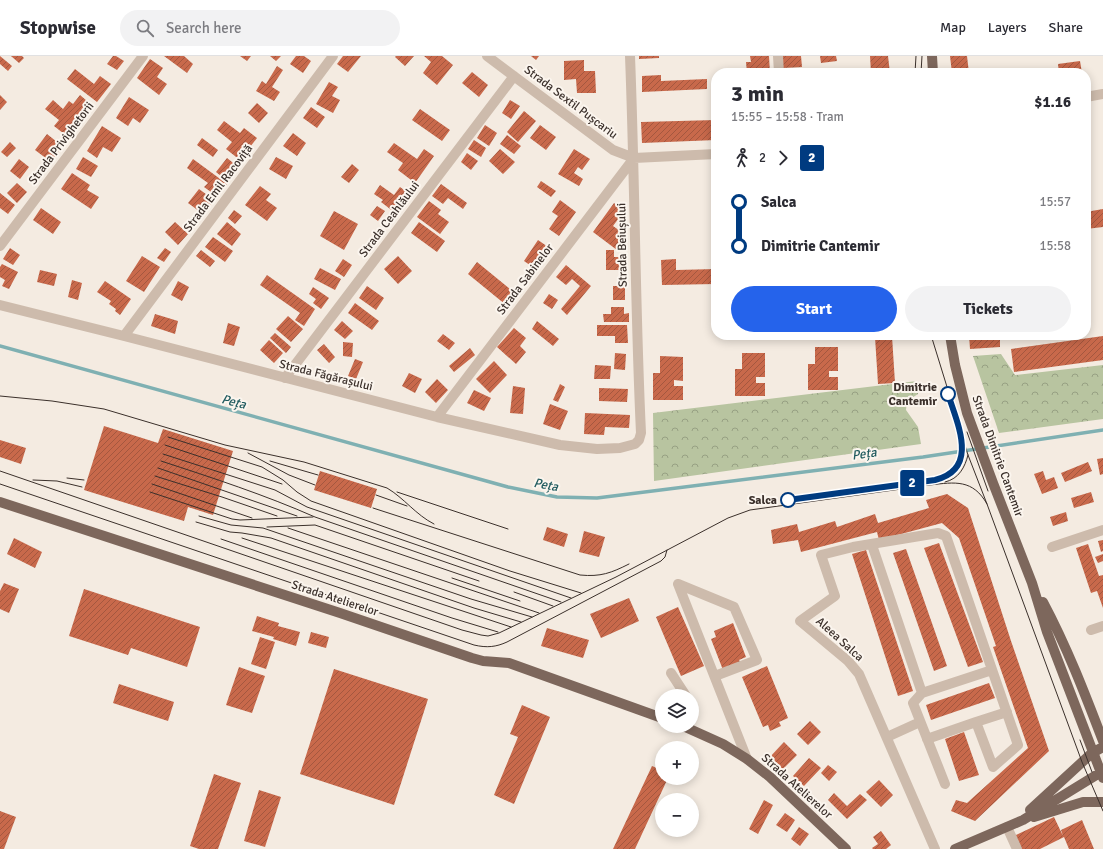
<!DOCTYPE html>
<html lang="en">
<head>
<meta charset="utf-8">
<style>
	:root { --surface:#fff; --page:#f2f2f3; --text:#2b2b33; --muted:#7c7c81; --line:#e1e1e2; --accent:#2563eb }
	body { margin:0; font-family:Signika,sans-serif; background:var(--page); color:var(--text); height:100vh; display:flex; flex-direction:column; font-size:15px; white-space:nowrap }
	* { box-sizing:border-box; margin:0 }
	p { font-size:13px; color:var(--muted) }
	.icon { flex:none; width:22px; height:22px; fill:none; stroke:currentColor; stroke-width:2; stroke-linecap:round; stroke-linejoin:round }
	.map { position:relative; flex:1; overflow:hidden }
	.side { position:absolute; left:711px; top:12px; width:380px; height:272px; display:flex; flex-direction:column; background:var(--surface); border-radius:16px; box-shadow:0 2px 10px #0003 }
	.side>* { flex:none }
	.badge { padding:0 8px; border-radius:3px; font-size:14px; line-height:26px }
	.fabs { position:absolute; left:655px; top:633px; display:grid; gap:8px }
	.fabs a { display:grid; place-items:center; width:44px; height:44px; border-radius:50%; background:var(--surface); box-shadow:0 2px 10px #0003; font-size:20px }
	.map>.badge { position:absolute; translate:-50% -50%; box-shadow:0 0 0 2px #fff }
	.legs { display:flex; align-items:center; gap:6px; height:44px; padding:0 20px; font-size:13px }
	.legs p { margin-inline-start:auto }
	.head { display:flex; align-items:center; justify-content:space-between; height:68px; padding:0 20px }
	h1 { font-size:22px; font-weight:700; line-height:30px }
	.cta { display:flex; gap:8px; margin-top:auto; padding:8px 20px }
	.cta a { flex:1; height:46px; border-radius:24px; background:var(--accent); color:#fff; font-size:16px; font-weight:700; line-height:46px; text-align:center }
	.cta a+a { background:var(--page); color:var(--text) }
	ul { padding:0 20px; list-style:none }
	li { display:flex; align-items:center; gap:14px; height:44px; font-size:15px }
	li i { display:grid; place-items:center; width:6px; height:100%; margin:0 5px; background:currentColor }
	li i::after { content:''; width:10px; height:10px; margin:-5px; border:3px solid; border-radius:50%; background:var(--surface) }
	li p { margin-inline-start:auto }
	li:first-child i { background:linear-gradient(#0000 50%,currentColor 0) }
	li:last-child i { background:linear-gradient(currentColor 50%,#0000 0) }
	header { display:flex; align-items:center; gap:24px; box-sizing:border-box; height:56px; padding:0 20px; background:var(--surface); border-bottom:1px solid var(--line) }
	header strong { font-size:19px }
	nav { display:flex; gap:22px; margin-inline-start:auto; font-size:14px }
	.search { width:280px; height:36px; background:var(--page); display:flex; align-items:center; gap:10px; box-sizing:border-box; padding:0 14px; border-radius:22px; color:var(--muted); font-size:15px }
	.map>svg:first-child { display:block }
	.park { fill:url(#park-crowns) }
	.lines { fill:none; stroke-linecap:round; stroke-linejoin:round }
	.stream { stroke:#7fb0b2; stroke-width:3.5 }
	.building { fill:url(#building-hatch) }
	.minor { stroke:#cdbbac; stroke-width:10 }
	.major { stroke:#7d675c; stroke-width:10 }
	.tram { stroke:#3b302b; stroke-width:1 }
	.line-1-casing { stroke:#fff; stroke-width:9 }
	.line-1 { stroke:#003b80; stroke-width:6 }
	.stop-1-dot { fill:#fff; stroke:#003b80; stroke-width:2 }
	.labels { text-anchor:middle; stroke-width:4; stroke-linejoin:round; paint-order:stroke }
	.street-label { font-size:12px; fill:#3b302b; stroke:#fbf5ee }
	.stop-label { font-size:12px; font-weight:bold; fill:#3b302b; stroke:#fbf5ee; text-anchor:end }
	.water-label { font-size:13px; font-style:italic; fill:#1f5a5e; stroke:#fbf5ee }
</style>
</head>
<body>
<header>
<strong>Stopwise</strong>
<div class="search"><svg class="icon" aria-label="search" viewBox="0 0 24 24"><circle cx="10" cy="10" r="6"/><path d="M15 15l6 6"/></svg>Search here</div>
<nav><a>Map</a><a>Layers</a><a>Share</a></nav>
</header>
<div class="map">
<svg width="1103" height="793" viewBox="0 0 1103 793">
	<defs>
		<pattern id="park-crowns" width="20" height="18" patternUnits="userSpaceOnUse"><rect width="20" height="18" fill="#b8c4a0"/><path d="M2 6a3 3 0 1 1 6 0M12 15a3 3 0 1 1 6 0" fill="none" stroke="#97a083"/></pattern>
		<pattern id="building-hatch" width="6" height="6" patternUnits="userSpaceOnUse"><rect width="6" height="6" fill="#c8694b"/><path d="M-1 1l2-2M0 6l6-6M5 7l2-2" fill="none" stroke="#a4573f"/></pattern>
	</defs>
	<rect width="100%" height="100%" fill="#f4ebe1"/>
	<path class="park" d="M1001,298L1015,319L1103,309V363L999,377L973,300Z
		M917,325L918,338L907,345L906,354L918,371L921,388L654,425L653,357Z"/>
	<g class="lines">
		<path class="stream" d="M0,290L508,431L557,441L597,442L923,401L1103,374"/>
	</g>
	<path class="building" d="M0,0L12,10L8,15L0,8Z
		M11,0H22L24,2L19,7Z
		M113,0H116L124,5L117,14L107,8Z
		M164,0H184L193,8L187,17Z
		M240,0H251L247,5Z
		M270,0H281L276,5Z
		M296,0H304L311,5L303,17L290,8Z
		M343,0H361L348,16L337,8Z
		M396,0H414L405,10L395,1Z
		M424,0H442L453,9L437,29L423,17L431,6Z
		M531,0H539L536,4Z
		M639,0H659V2L639,3Z
		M750,0H769L770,17H747L746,6H751Z
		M783,0H801L802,11L783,12Z
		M820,0H836L837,5L821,7Z
		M870,0H888L890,17H871Z
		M950,0H967L969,17H952Z
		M150,3L163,12L157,21L167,28L159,39L137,22Z
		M584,4V15H595L596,37H577L576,23L564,24V5Z
		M1080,5L1082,17H1059L1058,8Z
		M277,10L283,14L272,31L280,36L274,45L256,35L262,25L266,28Z
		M75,13L94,28L100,20L111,28L97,46L67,23Z
		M783,15H800V17H783Z
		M472,16L488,29L479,41L462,27Z
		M661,19V25L707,23V33L642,36V20Z
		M329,26L338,31L332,40L340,44L333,57L316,48Z
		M0,39L7,46L0,54Z
		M80,39L94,51L68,81L54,70L59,64L45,53L53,44L63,53L69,45L73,48Z
		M129,41L149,54L140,67L133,62L128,70L116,62Z
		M510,44L520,50L511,63L502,57Z
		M257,47L268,57L259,67L248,57Z
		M311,51L325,61L317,72L303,62Z
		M420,53L450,74L442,85L412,64Z
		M524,55L536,65L518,86L507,76Z
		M716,64V84L642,87L641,66Z
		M224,65L240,77L244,72L257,82L240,104L226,93L232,86L217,74Z
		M485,69L497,77L489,90L477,82Z
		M540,69L556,81L546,94L530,82Z
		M102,70L121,82L112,96L103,91L97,102L87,95Z
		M293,77L306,87L297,100L283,90Z
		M47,78L62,90L51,106L35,94Z
		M507,79L521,90L514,98L500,88Z
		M202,82L218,94L213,101L197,89Z
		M474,84L486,92L481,101L468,93Z
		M10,86L16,92L7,101L1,96Z
		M394,87L417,103L424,93L434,100L415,127L398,114L403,107L387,96Z
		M500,93L515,106L503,118L489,105Z
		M574,93L590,103L582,114L578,111L574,117L583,123L579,130L558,118Z
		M467,97L478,105L471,114L461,106Z
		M83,101L98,110L91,121L76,113Z
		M276,101L293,110L286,123L269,113Z
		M227,102L237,110L226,124L216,116Z
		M19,103L29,111L20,123L10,115Z
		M193,103L227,128L218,141L204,131L208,127L187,112Z
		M352,108L359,114L349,127L341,121Z
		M72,117L90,129L87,134L99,141L91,153L61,133Z
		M541,125L556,135L551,141L537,131Z
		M17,127L27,136L17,147L7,137Z
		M441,128L467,147L463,153L448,142L443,148L432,140Z
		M380,129L394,139L400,131L408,137L394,156L381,146L383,144L374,138Z
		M260,130L271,138L266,144L277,152L267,165L245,149Z
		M199,133L214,144L203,158L188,147Z
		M0,137L15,149L8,158L0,152Z
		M560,144L576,156L559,180L549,173L558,160L552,156Z
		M429,145L441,154L438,158L449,166L440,178L417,161Z
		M614,147L624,155L613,170L627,180L617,194L593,176Z
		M377,150L385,155L378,165L370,159Z
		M41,152L61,166L53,178L33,164Z
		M1103,153V171L1086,173V156Z
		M234,154L242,160L235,168L228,162Z
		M334,155L358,168L344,194L320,180Z
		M175,166L188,178L178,189L165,176Z
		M227,166L241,178L232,190L217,178Z
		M419,166L445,185L437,196L411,177Z
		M213,181L233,195L225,206L205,191Z
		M538,184L551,193L537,214L524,205Z
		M10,192L20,199L13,209L3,203Z
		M165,192L171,196L164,206L157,202Z
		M201,194L215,205L210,211L196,200Z
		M606,194H614V201H620V214H606Z
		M142,200L160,211L144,236L126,225Z
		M398,200L412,215L398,228L384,213Z
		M343,203L352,209L344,221L335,215Z
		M676,203V214L716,213V228L662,229L661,204Z
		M477,206L515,237L506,249L468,218Z
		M2,208L18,216L9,233L2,230L5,224L0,221V211Z
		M566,209L591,230L567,259L561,253L580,230L572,223L566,229L556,221Z
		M320,212L341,223L335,234L314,223Z
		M40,214L57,218L54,230L37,226Z
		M267,219L315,253L304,270L295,264L300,257L260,229Z
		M72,224L82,227L78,244L68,241Z
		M105,225L131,243L120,259L115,255L116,253L109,248L111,245L97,236Z
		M178,225L189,231L182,245L171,239Z
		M367,230L384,242L376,254L359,242Z
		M613,230H625V244H613Z
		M313,231L329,242L321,253L313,247L316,243L309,238Z
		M549,238L558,244L552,253L543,247Z
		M355,247L379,265L372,274L348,257Z
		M611,251H624V258L629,257V266H604L603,258H611Z
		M155,258L178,265L175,278L151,270Z
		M288,260L303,273L291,286L276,273Z
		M342,265L353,275L345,283L334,274Z
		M537,265L559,283L553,290L532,273Z
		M228,267L240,271L234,290L223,287Z
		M597,269H627L628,287H615V280H597Z
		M514,272L526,282L520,290L526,296L516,308L497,291Z
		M275,277L291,291L286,297L270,282Z
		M443,278L455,287L449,294L437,285Z
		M969,279H1000V291L970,293Z
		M892,280L895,327L878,328L875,281Z
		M1103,280V304L1014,316L1011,293Z
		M269,284L283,297L274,307L260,294Z
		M343,286L353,287L352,301L343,300Z
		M324,288L335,301L329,307L317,294Z
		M815,291H838V315H829V321H838V334H808V308H815Z
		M470,292L475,299L454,316L449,310Z
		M615,297L626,298L625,314L614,313Z
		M742,297H765V321H756V327H765V340H735V313H742Z
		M660,300L683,301V325L674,324V330H683V344H653V317H660Z
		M355,303L363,306L356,323L348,320Z
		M494,305L507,319L490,337L476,323Z
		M595,309L611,310L610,323H594Z
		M409,317L422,323L415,337L402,330Z
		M437,323L448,334L436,347L425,336Z
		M560,328L565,331L558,346L553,344Z
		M513,330L525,332L523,358L510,357Z
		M599,332L628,333L627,346L599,345Z
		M474,334L491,342L484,355L467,347Z
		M550,348L568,355L560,374L543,368Z
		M585,357L630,359L629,372L605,371L604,379L584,378Z
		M104,370L158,387L163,373L233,395L213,459L188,451L184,465L84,434Z
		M0,384L26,392L21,408L0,401Z
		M1103,402V418L1100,419L1097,403Z
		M1088,406L1092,415L1065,426L1061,417Z
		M320,415L377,433L371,452L314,434Z
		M1043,415L1046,424L1054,421L1058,432L1042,438L1034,418Z
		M1091,436L1094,446L1074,452L1071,442Z
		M947,438L968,452L1011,585L1049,695L975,765L951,755L956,744L967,747L1028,692L993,591L996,590L959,482L942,467L879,484L877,476L801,496L798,484L773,488L771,474L797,468L799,476L835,465L837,471L875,458L878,467L929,452L926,444Z
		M1066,456L1068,465L1053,470L1050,461Z
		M547,471L568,478L564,491L543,484Z
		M584,475L605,481L599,501L579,496Z
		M14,482L42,496L35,512L7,498Z
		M1103,484V495L1101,496L1098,485Z
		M939,487L983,606L968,611L924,492Z
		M1088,488L1099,520L1103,519V552L1097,535L1091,537L1076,492Z
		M906,493L947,610L934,615L893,497Z
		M866,494L913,635L898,640L852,498Z
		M1103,498V505L1098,507L1095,501Z
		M4,527L19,533L9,557L0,553V535Z
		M84,533L200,571L187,611L131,592L128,599L69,580Z
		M629,542L639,565L601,582L590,558Z
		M678,551L704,610L681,620L656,561Z
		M257,560L279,567L278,570L300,576L296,590L273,583L274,581L252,575Z
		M733,567L746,601L739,604L741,607L723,614L711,583L716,581L714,575Z
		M547,572L589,584L583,602L541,590Z
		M311,576L329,581L326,592L308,587Z
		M260,581L275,586L266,613L251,608Z
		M767,610L788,662L779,666L781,670L770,675L768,669L763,671L742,621Z
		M239,611L265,620L252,657L226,649Z
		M334,613L428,643L394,749L300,718Z
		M989,627L995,642L931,664L926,649Z
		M119,628L174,646L168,665L113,647Z
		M522,649L550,661L514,748L494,739L518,681L510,678Z
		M810,665L821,676L808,689L797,678Z
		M964,676L979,719L959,725L945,683Z
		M784,686L797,699L782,714L769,702Z
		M809,702L821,712L804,730L793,720Z
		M828,709L837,716L829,725L821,717Z
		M652,710L662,714V722H668L635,793H613Z
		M214,718L241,727L218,793H199L190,790Z
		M879,724L893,739L881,751L866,736Z
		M259,734L281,741L265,791L244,785Z
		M834,737L847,750L860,738L867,744L847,763L828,744Z
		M764,744L773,749L758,778L749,773Z
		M0,755L16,761L4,793H0Z
		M785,757L795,764L787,776L776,769Z
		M1054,761L1063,780L1061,774L1082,764L1094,793H1069L1064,781L1040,793H1020L1014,780Z
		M799,771L809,778L800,790L791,783Z
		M881,775L891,789L886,793H873L872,792L878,788L873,781Z"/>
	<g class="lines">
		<path class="minor" d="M487,0L613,94L634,102L716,98
			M778,0L779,17
			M1086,41L1103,38
			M0,190L143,0
			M0,249L124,280L437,361L560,389L597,393L620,392L635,388L639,384L641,377C635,252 635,126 630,0
			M124,280L333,0
			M285,322L514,20
			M437,361L634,102
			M872,489L922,637L913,647L945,728
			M1052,491L1103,474
			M678,528L747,703
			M678,528L734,551L757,604L715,620
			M1091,574L1103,570
			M671,617L686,640
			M922,637L992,614
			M976,666L1007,656
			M887,681L920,666
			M927,683L976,666L993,711L1018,689L946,480L938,477L853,491L821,499L835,540L800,565L848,605L859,618L935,793
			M1007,771L1017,793"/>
		<path class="major" d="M932,0L933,17
			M950,279L955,309L967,357L993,427L1032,527L1047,576L1103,722
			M0,446L340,557L472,602L483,605L509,607L662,662
			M1043,546C1067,591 1085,638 1103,685
			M683,670L723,688L747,703L770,721L846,793
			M1030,754L1092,697L1103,691
			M1034,761L1083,746H1103
			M955,793L1023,764L1103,715"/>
		<path class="tram" d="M915,17L916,0
			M921,17L922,0
			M931,279L968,399L987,448L1082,706L1103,755
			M0,340L52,345L104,353L225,389L304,406L387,432C404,442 416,459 434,468
			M967,376L988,435
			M168,381L262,411L283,424L297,436L311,445L510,515L581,537
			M165,389L282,428
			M248,397L289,419L315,429
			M163,398L275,434L307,451L571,542
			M161,405C213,422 265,439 315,461L561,546
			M270,405L318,419
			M158,412L297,460
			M0,415L462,574L481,579L488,580L499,577L616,521L728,462L750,454L930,429C955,426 973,423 987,448
			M155,420L222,441L277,460
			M67,422L84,424
			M937,423C954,419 963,405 963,388
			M33,424L57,425L82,431
			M945,426C959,423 965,411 968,399
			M0,428L474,589C487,592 496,591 507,586L661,505L665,501L667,494
			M152,428L252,462
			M150,436L232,463L240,464L313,461
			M397,436L508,473
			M376,439L407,450
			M373,452L580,519C601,521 611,517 629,508
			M199,460L231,469L263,472L471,543L532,561
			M196,466L230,476L242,477L271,482L474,552L521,566
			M267,471L315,469L479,525
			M288,472L539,557
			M242,482L511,571
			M221,483L452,562L498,576
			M452,522L520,545
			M514,536L553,550
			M1080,684L1092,716"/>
	</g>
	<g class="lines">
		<defs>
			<path id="line-1" d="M788,444L935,424C980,413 957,367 948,338"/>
		</defs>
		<use href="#line-1" class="line-1-casing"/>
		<use href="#line-1" class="line-1"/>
	</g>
	<g class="stop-1-dot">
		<circle cx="948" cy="338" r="7"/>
		<circle cx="788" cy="444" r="7"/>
	</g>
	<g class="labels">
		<g class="street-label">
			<text transform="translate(571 46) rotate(37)" y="4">Strada Sextil Pușcariu</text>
			<text transform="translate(61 87) rotate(-53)" y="4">Strada Privighetorii</text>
			<text transform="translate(218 132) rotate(-53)" y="4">Strada Emil Racoviță</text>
			<text transform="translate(389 163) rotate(-53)" y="4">Strada Ceahlăului</text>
			<text transform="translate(622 189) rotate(-91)" y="4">Strada Beiușului</text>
			<text transform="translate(525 223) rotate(-53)" y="4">Strada Sabinelor</text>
			<text transform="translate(326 319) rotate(14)" y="4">Strada Făgărașului</text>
			<text transform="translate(998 400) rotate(70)" y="4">Strada Dimitrie Cantemir</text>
			<text transform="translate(335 542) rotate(18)" y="4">Strada Atelierelor</text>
			<text transform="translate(840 583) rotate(42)" y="4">Aleea Salca</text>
			<text transform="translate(797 730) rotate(42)" y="4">Strada Atelierelor</text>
		</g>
		<g class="stop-label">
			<text x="937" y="335">Dimitrie<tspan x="937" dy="14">Cantemir</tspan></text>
			<text x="777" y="448">Salca</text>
		</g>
		<g class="water-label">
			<text transform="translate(234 345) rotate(15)" y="5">Peța</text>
			<text transform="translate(864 397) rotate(-8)" y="5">Peța</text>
			<text transform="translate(546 428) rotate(10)" y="5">Peța</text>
		</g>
	</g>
</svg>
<div class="fabs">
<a><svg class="icon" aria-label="layers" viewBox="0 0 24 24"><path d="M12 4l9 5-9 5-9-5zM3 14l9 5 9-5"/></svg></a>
<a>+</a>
<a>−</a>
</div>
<b class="badge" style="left:912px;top:427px;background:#003b80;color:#fff">2</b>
<section class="side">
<div class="head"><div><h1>3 min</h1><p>15:55 – 15:58 · Tram</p></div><b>$1.16</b></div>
<div class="legs"><svg class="icon" aria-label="walk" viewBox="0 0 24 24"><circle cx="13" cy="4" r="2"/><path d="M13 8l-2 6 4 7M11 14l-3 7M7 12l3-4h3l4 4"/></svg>2<svg class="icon" aria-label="forward" viewBox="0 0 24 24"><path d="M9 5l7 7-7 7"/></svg><b class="badge" style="background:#003b80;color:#fff">2</b></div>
<ul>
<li><i style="color:#003b80"></i><b>Salca</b><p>15:57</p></li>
<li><i style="color:#003b80"></i><b>Dimitrie Cantemir</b><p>15:58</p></li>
</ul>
<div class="cta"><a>Start</a><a>Tickets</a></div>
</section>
</div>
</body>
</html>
